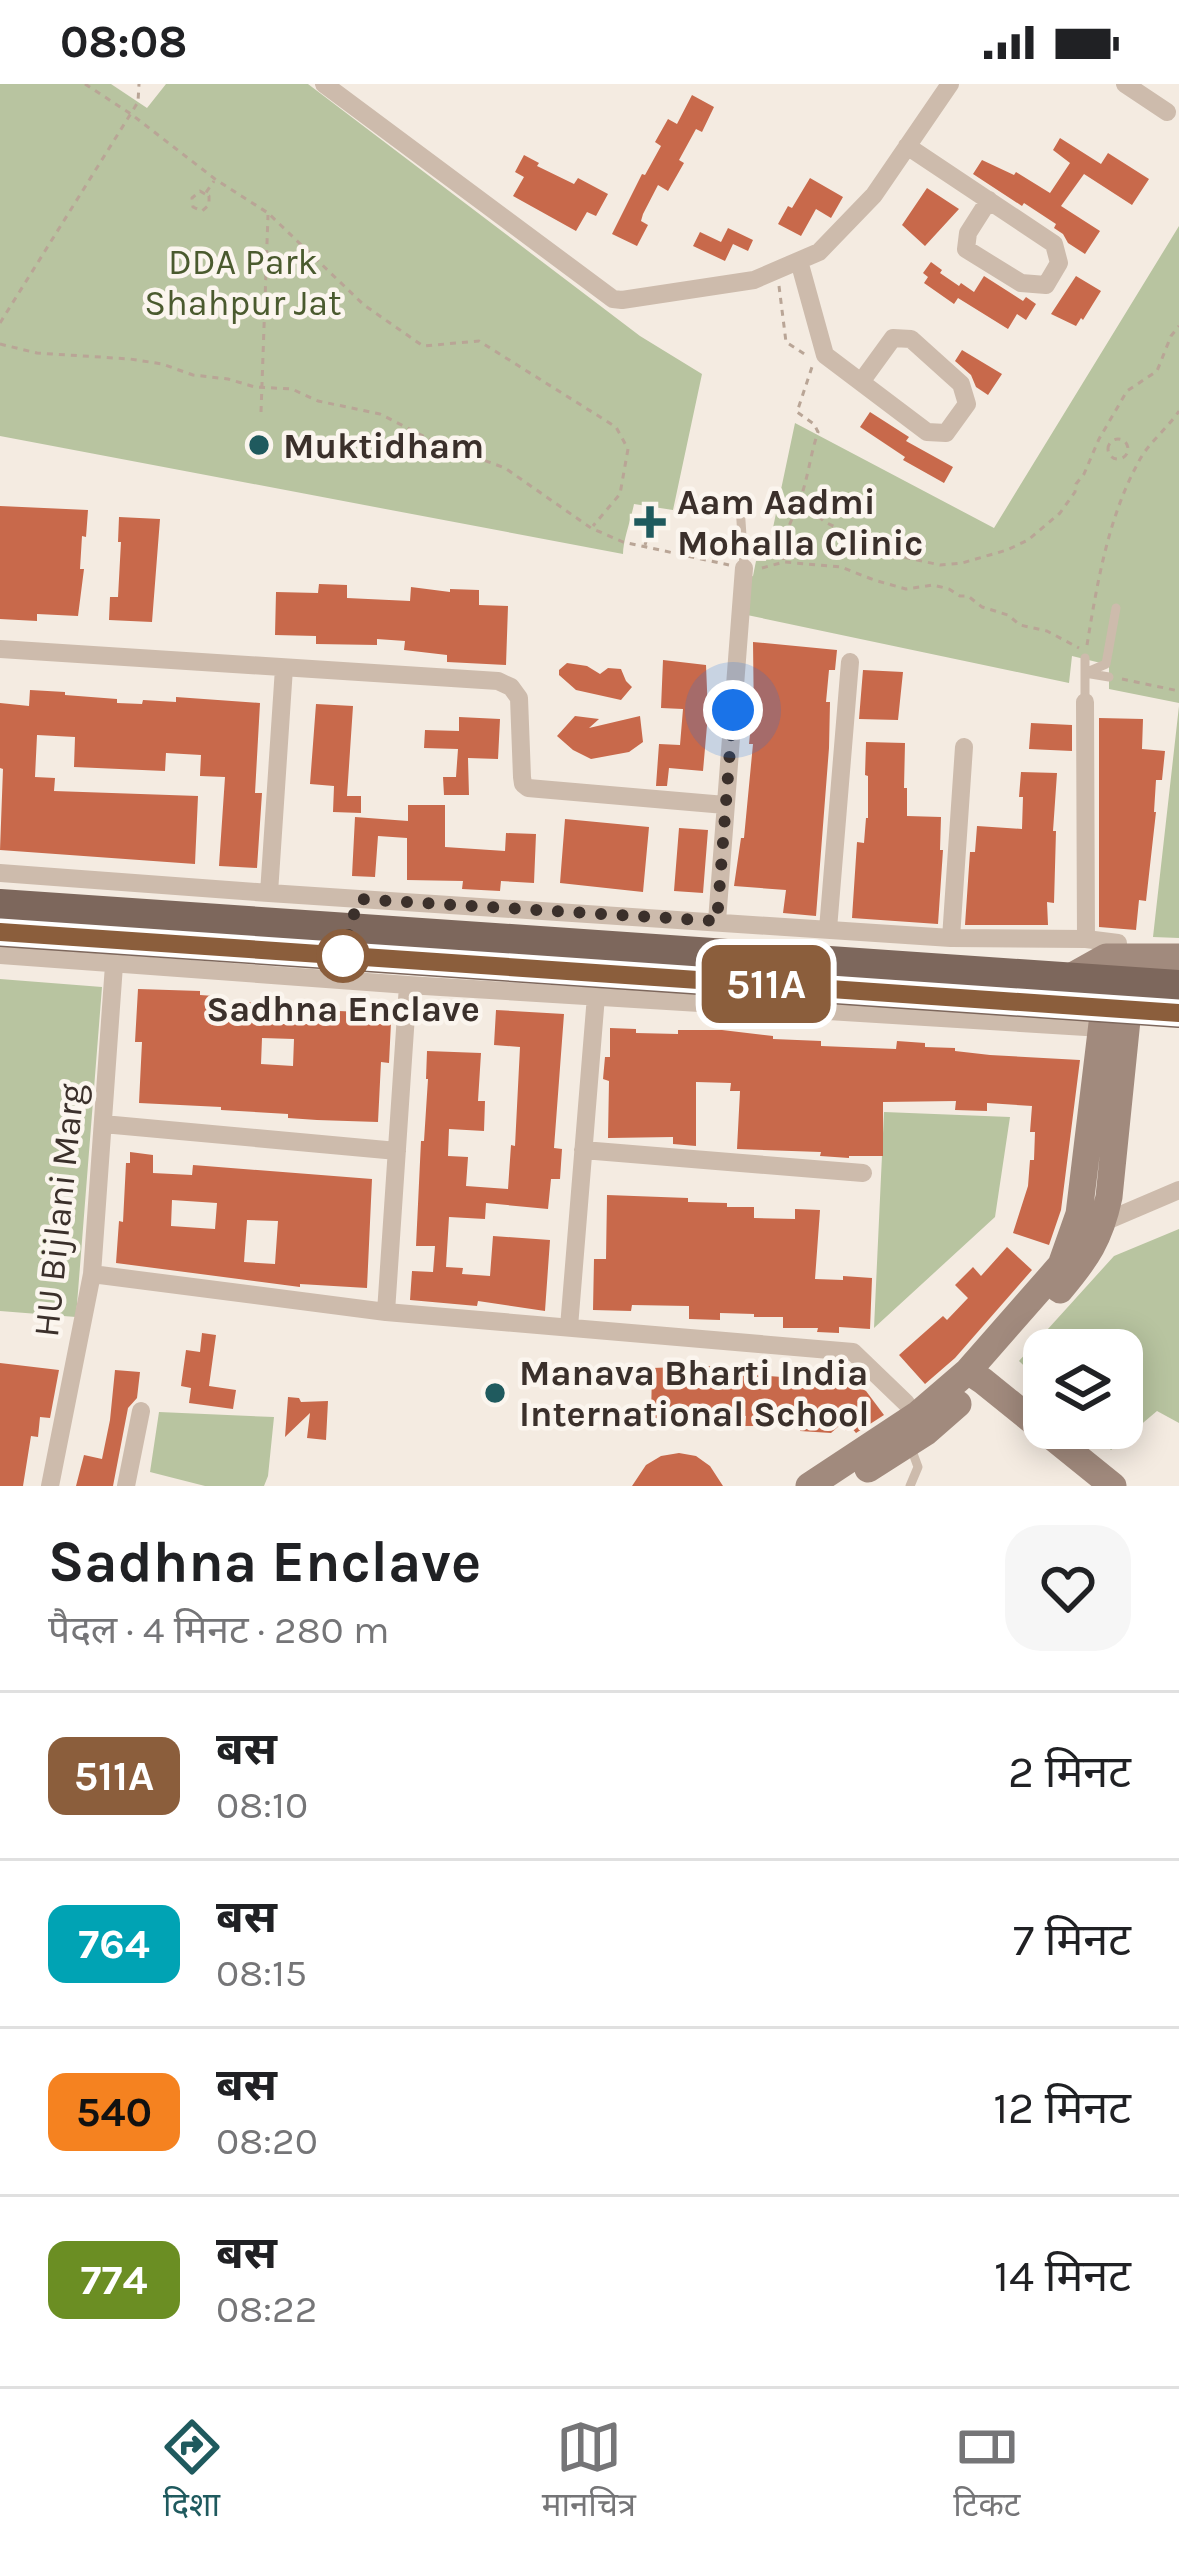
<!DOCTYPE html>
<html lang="hi">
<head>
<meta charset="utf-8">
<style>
	:root { --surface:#fff; --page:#f6f6f6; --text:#202124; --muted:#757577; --line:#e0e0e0; --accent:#1f5a5e }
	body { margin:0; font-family:Karla,"Noto Sans Devanagari",sans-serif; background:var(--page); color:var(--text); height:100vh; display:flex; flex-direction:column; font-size:45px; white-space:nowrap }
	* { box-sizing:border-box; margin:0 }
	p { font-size:39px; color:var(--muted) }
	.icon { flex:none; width:66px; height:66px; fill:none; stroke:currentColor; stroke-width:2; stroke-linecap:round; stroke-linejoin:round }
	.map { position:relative; height:1402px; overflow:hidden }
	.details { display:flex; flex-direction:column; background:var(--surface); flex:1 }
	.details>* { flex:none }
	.badge { padding:0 24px; border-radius:18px; font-size:42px; line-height:78px }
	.buttons { position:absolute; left:1023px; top:1245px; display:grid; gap:24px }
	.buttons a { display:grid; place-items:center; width:120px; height:120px; border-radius:24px; background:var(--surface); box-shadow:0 6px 30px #0003; font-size:60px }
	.you { position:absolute; width:60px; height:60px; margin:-30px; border:9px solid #fff; border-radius:50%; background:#1a73e8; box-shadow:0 0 0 18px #1a73e833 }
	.map>.badge { position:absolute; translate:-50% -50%; box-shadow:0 0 0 6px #fff }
	.round { display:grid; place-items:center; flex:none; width:126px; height:126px; border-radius:36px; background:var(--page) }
	.headline { display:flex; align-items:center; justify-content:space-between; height:204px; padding:0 48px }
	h1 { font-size:57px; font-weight:700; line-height:90px }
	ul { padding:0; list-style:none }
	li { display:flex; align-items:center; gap:36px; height:168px; padding:0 48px; border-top:3px solid var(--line) }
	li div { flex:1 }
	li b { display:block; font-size:45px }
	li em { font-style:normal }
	li .badge { min-width:132px; font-weight:700; text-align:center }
	.status { display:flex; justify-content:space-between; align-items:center; height:84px; padding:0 60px; background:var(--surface); direction:ltr }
	.status svg { height:33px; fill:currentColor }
	.menu { display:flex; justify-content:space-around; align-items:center; height:168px; border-top:3px solid var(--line); background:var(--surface); font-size:33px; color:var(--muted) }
	.menu a { display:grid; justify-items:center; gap:6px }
	.menu .active { color:var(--accent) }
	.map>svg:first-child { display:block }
	.green { fill:#b8c4a0 }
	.building { fill:#c8694b; fill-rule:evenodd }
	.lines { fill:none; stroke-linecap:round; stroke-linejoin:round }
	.path { stroke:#b9a596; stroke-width:3; stroke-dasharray:6 6; stroke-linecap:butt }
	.lane { stroke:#cdbbac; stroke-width:9 }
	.street { stroke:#cdbbac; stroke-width:18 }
	.secondary { stroke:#a18a7d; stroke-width:27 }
	.primary { stroke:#7d675c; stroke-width:30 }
	.line-casing { stroke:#fff; stroke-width:27 }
	.line { stroke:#8b5e3c; stroke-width:18 }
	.walk { stroke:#3b302b; stroke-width:12; stroke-dasharray:0 21.6 }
	.poi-dot { fill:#1f5a5e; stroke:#fbf5ee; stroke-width:4.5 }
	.stop-dot { fill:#fff; stroke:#8b5e3c; stroke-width:6 }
	.labels { text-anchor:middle; stroke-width:9; stroke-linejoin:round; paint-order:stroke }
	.park-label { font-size:36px; fill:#4a5a2e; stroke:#fbf5ee }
	.poi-label { font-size:36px; font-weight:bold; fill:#3b302b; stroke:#fbf5ee; text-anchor:start }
	.stop-label { font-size:36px; font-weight:bold; fill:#3b302b; stroke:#fbf5ee }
	.street-label { font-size:36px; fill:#3b302b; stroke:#fbf5ee }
</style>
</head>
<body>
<div class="status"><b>08:08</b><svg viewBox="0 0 49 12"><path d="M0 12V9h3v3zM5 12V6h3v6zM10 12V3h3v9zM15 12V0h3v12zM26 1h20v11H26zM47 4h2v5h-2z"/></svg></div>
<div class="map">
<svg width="1179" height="1402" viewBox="0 0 1179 1402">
	<rect width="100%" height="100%" fill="#f4ebe1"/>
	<path class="green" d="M0,0H111L147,24L166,0H308L640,252L702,290L673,426L634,420C631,435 623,457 623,470L0,352Z
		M1179,142V619L1109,605V581L1072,572L1069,599L747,531L749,493L753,492L756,477H766L795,339L994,444Z
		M1179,622V854L1153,853Z
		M0,895L102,903L76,1233L0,1227Z
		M884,1028L1010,1033L995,1133L874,1244Z
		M1179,1145V1339L1157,1327L1111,1366L1089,1344H1122V1266H1044V1301L1019,1277L1114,1172Z
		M159,1328L274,1333L268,1392L264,1402H205L150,1388Z"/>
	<path class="building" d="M692,11L714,23L702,48L696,45L679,76L684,79L668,107L658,101L643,130L641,137L648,141L637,162L612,150L642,90L645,91L661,62L655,58L668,35L677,40Z
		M1060,54L1101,80L1108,69L1149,95L1132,121L1084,90L1061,122L1100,147L1085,170L1068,159L1063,150L1054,144L1056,140L1024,119L1022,122L973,90L982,76L1014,91L1016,88L1050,109L1070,79L1053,66Z
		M524,71L539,79L537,82L574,100L578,94L608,110L596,132L587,128L576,147L513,112L524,93L515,88Z
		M810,94L843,113L831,134L816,125L801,152L778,140L788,122L792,124Z
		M927,104L959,125L925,162L902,141Z
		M728,144L753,156L748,167L733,160L725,177L693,162L700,148L721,158Z
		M931,178L942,186L940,189L959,202L961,199L974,208L984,192L1023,217L1026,213L1036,220L1026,236L1017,230L1008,245L958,214L954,220L924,199L928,193L923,189Z
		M1076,192L1101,207L1083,236L1081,234L1076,242L1051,230Z
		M962,266L1002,290L988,311L976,303L971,291L955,277Z
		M870,328L909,353L906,357L953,383L944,399L903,376L905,373L860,343Z
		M0,422L88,426L86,453L82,452L80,485H84L78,532L37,530V537L0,535Z
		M119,433L160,435L152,538L109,536L110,513H118L121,458H118Z
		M319,500L347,501V514L410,517L411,503L450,508V505L479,506V521L508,522L506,581L447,578V571L404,566L405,557L377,555V561L316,560V552L275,551L276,508L318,509Z
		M753,558L837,566L835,586H829L826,618H830L829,664L816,832L783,829L786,806L734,802L741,754H744L753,660H749L751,640H754Z
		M663,576L706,581L708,630L703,687L669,684L667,702H656L659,660L680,661L683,625L661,624Z
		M567,579L587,582L600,590L608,584L621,585L626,597L632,603L621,616L576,606L559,591V586Z
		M863,586L903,588L898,636L859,635Z
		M30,606L65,608V611L117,615V619L142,620L143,616L176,618V613L260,619L255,709H262L257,784L219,782L225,693L200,692L201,671L166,669L165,687L74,683L75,653L37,651L35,693L55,694L54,707L198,712L195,780L0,766L3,685L0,684V619L29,622Z
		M316,620L353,622L347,712H361V729L333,728L334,702L310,700Z
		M575,632L599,635L589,644L640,632L643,658L629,668L591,675L573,666L557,652Z
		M459,633L500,635L498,675L468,674L469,711H444L443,693H456L458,665L424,664L425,646L459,647Z
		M1099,634L1143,635L1142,665L1165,667L1162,696H1156L1154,728H1156L1146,817L1139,816L1136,846L1099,843Z
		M1031,639L1072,641V667L1029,665Z
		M866,658L905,659L904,704H907V732L941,733L940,766H943L938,840L852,834L857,758L864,759L866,734H868V692L865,691Z
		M1021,688L1057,689L1053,747H1056L1054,819L1047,818L1048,841H965L970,768H975L977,742L1022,745L1023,713H1019Z
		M408,721H445V763L505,767L506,749L536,750L534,799L501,797L500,807L462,805L463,797L407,796V754L378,752L375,793L352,792L355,733L408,737Z
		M565,735L649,743L643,808L560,799Z
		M679,744L708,746L703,809L674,807Z
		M138,905L200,907V911L214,912V918L316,919V926L362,928V937L391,938L389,979L381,978L378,1038L317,1036L288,1034V1030L221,1026V1023L139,1019L142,958H135ZM262,954L294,955L293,982L261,980Z
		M496,926L564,930L554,1064L562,1065L560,1095H551L548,1125L486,1119L485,1135L449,1133L446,1183L463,1184L462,1190L490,1192L493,1152L550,1156L545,1227L478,1217L477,1222L410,1216L412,1187L433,1188L435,1162H416L421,1057H424L428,995H426L427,967L481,969L478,1017H485L484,1047L449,1045L448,1072L468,1073L466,1102L508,1105L511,1061L515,1062L520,963L494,961Z
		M610,944L636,945V949L678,950V946H722L773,952V955L821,957V962L896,965L897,957L925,959V963L955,964V967L990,971L1080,976L1061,1126L1049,1161L1013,1149L1028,1102L1030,1076H1034L1035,1048H1030L1032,1022L987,1019V1027L955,1026L956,1017L883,1018V1072H849V1074L820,1072L821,1068L737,1065L740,1007H730L731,999L696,998V1062L673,1060V1053L608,1054L609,997L603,995L605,973H610Z
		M130,1068L153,1071V1089L192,1091L193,1081L372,1095L367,1204L300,1200V1203L116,1179L119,1137L123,1138L126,1079H130ZM172,1116L217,1119L215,1145L171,1142ZM247,1136L278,1137L275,1180L244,1178Z
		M607,1111L688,1114V1118L727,1119V1123H754V1134L795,1135V1125L820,1126L815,1195L843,1196V1192L872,1194L870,1245L839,1243V1249L817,1248L818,1244H783V1233H754V1230L720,1229V1236L689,1235V1222L632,1221L631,1227L593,1226L594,1175H606Z
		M1007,1163L1032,1186L955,1274L925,1300L899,1271L943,1232L947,1236L968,1214L955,1201L973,1183L981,1192Z
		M202,1249L216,1251L209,1302L236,1306L233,1325L189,1319L191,1304L181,1302L186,1266L200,1268Z
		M0,1279L59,1286L50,1334L40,1333L38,1353L31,1352L23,1402H0Z
		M707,1282L729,1283V1289L849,1298L866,1307L884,1331L856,1349L851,1343L846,1347L840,1341L831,1349L800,1347V1341L764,1337V1342H745L746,1332L705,1331V1337L651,1336L652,1284Z
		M115,1286L140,1288L137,1314L128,1324L113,1402H76L84,1371L102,1375L110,1336Z
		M288,1313L299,1314L301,1318L328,1317L326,1356L307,1354L310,1329L285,1353Z
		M679,1369L696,1372L710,1382L723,1402H632L646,1381L661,1372Z"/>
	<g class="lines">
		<path class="path" d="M85,0L131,30L215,95L268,129L364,221L423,262L479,257L616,343L628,365L620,410L593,442
			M205,110L200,107L192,114L193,123L202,127L209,121V112L205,110L214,97
			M779,202L786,258L806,271
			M0,239L138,18L139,0
			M0,260L37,269L130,275L162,280L193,291L228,295L255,303L292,305L318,317L380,330L435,358L505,384L591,444L623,458L729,481
			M261,328L268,131
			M1108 365a10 10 0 1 1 20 0a10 10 0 1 1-20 0Z
			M800,417L825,438L889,470L940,481L962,479L1007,466L1028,456L1060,429L1075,408L1076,400L1084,390L1099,355L1127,307L1157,287L1171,252L1179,242
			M645,461L649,447
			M784,476C783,450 790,441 799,418C808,396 810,371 818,348L814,340L797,328L812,283
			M762,484L784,478L841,483L874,496L906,505L933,501L949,505L960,512H968L982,523L1008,531L1020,541L1047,547L1079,564
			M1087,561C1097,500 1108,434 1138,379C1147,360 1167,345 1179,327
			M1122,595L1179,607"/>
		<path class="lane" d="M740,422L744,482
			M1085,574V616
			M1085,589L1106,580L1116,524
			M1085,589L1109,593
			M910,1402L918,1383L911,1364"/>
		<path class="street" d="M324,0L613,215L622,216L754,196L819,168L874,111L950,0
			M1125,0L1167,28
			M907,62L1054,160L1059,179L1046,201L1021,199L966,165L968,149L989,116
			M799,177L825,271L927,348L946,349L967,320L961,300L911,255L893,254L861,298
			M0,565L498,597L511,603L519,614L522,693L523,700L528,704L725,721
			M1085,618L1086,855
			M0,789L269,809L951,854L1086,855L1118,859
			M269,809L284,584
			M717,837L744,484
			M828,845L850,578
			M951,854L964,663
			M0,871L408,901L1102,944
			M103,1040L397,1067
			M583,1066L863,1089
			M1095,1135L1104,1138L1179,1106
			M92,1190L386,1228L853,1268L906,1319
			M386,1228L408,901
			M569,1243L596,912
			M50,1402L92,1190L115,867
			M126,1402L141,1327"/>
		<path class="secondary" d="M1072,892L1106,873H1179
			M1060,1206C1087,1174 1100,1155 1109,1113L1128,926
			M968,1287L983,1297L1113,1402
			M868,1385L926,1348L958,1320
			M809,1402L918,1330L968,1287L1061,1181L1079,1130L1104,923"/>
		<path class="primary" d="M0,820L1179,901
			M0,848L1179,929"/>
	</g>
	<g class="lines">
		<defs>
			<path id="line" d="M0,848L1179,929"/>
		</defs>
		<use href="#line" class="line-casing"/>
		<use href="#line" class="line"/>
		<path class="walk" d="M343,872L358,815L717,837L733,626"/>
	</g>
	<g class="poi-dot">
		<circle cx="259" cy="361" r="12"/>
		<path d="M644 420h12v12h12v12h-12v12h-12v-12h-12v-12h12z"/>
		<circle cx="495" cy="1309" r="12"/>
	</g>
	<circle class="stop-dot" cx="343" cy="872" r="24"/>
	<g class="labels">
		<g class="park-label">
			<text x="243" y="190">DDA Park<tspan x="243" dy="41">Shahpur Jat</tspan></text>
		</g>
		<g class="poi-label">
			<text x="283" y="374">Muktidham</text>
			<text x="677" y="430">Aam Aadmi<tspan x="677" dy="41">Mohalla Clinic</tspan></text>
			<text x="519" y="1301">Manava Bharti India<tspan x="519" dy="41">International School</tspan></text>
		</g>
		<g class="stop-label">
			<text x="343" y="937">Sadhna Enclave</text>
		</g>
		<g class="street-label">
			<text transform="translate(58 1126) rotate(-84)" y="13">HU Bijlani Marg</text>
		</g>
	</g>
</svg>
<div class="buttons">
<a><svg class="icon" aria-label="layers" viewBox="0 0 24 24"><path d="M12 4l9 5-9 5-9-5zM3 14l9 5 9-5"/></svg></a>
</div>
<div class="you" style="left:733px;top:626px"></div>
<b class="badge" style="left:766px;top:900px;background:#8b5e3c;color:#fff">511A</b>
</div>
<section class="details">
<div class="headline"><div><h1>Sadhna Enclave</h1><p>पैदल · 4 मिनट · 280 m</p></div><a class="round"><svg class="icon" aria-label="heart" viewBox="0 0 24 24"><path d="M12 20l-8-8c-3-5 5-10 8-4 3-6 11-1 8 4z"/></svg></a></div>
<ul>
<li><span class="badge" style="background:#8b5e3c;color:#fff">511A</span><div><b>बस</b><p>08:10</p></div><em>2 मिनट</em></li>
<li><span class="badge" style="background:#00a3b4;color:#fff">764</span><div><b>बस</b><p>08:15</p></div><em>7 मिनट</em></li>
<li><span class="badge" style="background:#f58220;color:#111">540</span><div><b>बस</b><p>08:20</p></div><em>12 मिनट</em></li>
<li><span class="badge" style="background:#6b8e23;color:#fff">774</span><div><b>बस</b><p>08:22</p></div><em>14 मिनट</em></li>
</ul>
</section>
<nav class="menu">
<a class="active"><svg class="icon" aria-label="directions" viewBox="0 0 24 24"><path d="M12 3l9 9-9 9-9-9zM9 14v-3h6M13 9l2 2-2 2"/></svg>दिशा</a>
<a><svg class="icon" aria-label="map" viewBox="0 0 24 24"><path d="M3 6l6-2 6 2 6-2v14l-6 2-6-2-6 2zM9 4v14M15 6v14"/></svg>मानचित्र</a>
<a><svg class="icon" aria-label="tickets" viewBox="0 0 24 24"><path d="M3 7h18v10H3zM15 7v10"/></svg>टिकट</a>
</nav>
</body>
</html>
